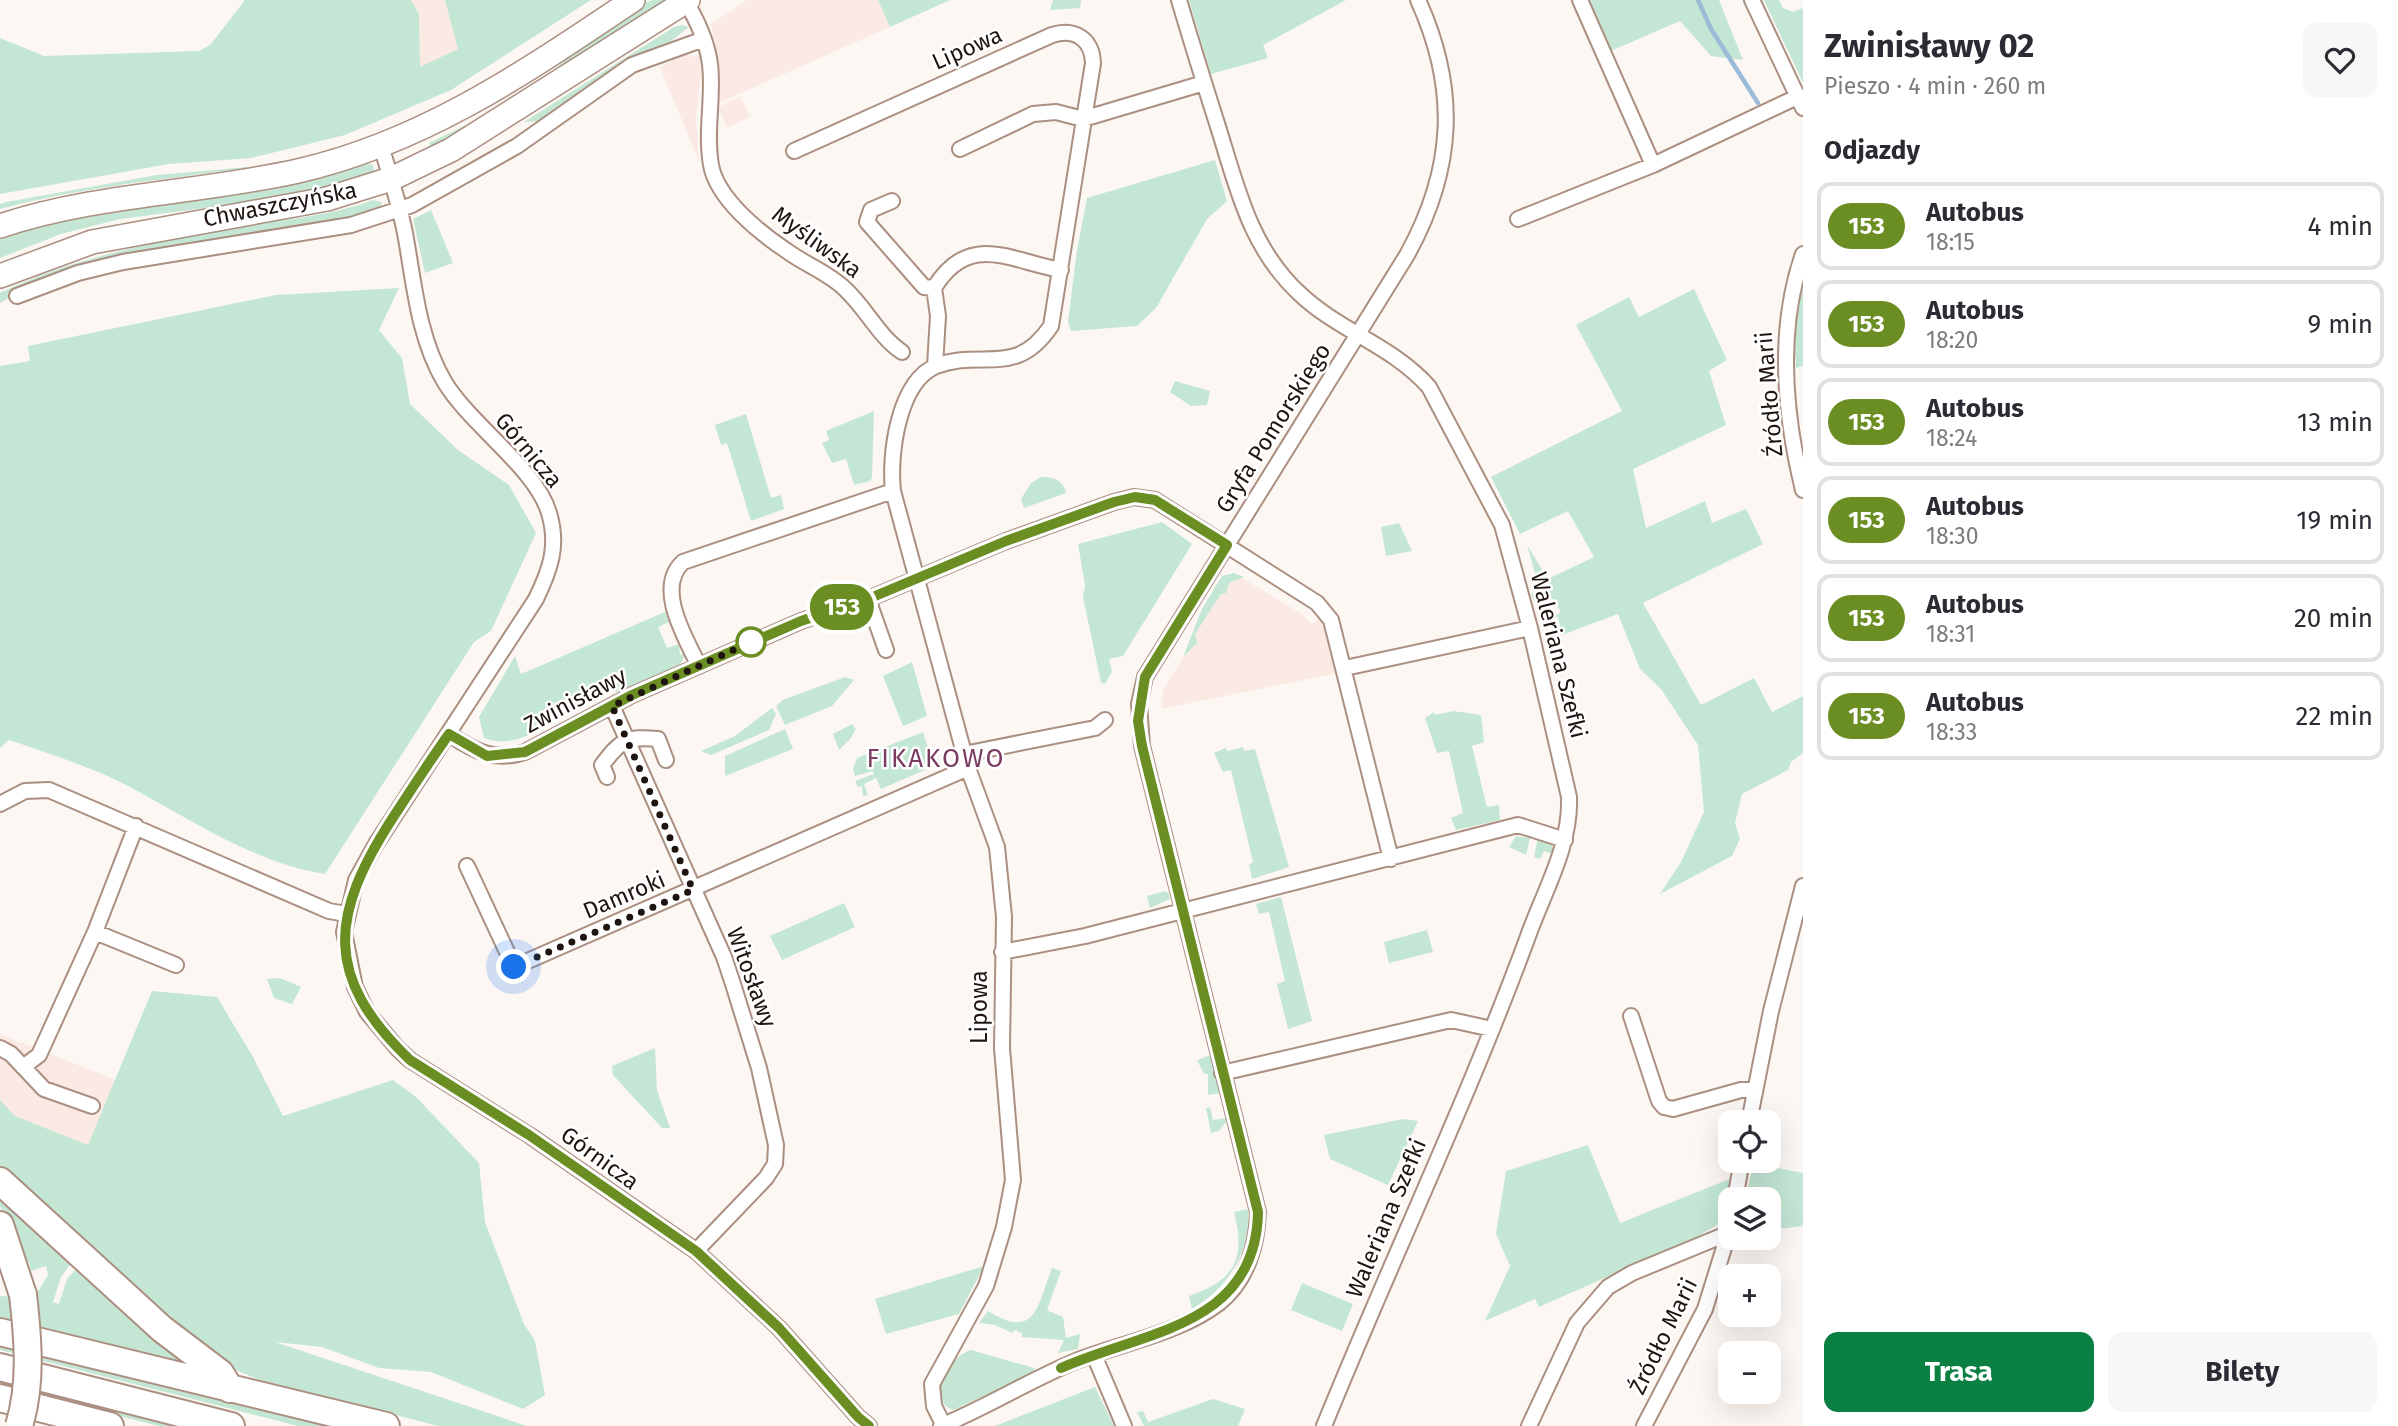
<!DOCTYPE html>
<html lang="pl">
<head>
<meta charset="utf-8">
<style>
	:root { --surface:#fff; --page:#f7f7f7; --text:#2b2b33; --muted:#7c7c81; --line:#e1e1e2; --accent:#0b8043 }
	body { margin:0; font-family:"Fira Sans",sans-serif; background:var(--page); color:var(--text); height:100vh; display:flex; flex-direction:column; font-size:26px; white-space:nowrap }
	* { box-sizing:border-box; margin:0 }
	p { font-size:23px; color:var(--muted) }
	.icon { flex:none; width:38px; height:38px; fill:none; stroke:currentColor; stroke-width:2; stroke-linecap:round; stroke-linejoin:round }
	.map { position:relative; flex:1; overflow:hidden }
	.sheet { display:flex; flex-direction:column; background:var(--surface); width:595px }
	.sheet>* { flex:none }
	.badge { padding:0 14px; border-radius:23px; font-size:24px; line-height:46px }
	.buttons { position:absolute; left:1718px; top:1110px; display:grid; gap:14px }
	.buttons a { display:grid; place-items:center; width:63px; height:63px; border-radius:14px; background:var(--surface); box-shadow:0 7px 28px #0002; font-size:35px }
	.you { position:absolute; width:35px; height:35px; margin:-18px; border:5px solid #fff; border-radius:50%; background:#1a73e8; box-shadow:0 0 0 10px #1a73e833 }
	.map>.badge { position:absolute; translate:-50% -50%; box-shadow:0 0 0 4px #fff }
	h2 { padding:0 21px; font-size:26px; line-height:63px }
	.round { display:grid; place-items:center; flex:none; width:74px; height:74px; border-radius:14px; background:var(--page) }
	.head { display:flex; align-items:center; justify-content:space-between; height:119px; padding:0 21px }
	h1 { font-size:33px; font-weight:700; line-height:52px }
	.cta { display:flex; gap:14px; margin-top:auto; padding:14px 21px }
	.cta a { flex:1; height:80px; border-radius:14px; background:var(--accent); color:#fff; font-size:28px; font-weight:700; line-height:80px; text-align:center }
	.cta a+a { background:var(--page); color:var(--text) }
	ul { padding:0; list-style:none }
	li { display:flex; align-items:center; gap:21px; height:88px; margin:0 14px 10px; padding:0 7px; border:4px solid var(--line); border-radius:14px }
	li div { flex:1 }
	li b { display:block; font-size:26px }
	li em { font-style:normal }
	li .badge { min-width:77px; font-weight:700; text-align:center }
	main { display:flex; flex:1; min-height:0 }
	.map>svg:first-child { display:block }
	.built { fill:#faeae3 }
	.green { fill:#c3e7d4 }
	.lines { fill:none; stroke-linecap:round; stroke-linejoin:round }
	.stream { stroke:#9bbcd9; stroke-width:4.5 }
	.street-casing { stroke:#ab8f81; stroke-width:18 }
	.primary-casing { stroke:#ab8f81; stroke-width:26 }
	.highway-casing { stroke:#ab8f81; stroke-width:30 }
	.street { stroke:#fff; stroke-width:14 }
	.primary { stroke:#fff; stroke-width:23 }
	.highway { stroke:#fff; stroke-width:26 }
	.highway-bridge-casing { stroke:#ab8f81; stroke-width:30; stroke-linecap:butt }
	.highway-bridge { stroke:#fff; stroke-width:26 }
	.line-casing { stroke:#fff; stroke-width:16 }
	.line { stroke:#6b8e23; stroke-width:10 }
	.walk { stroke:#1f1510; stroke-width:7; stroke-dasharray:0 12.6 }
	.stop-dot { fill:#fff; stroke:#6b8e23; stroke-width:3.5 }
	.labels { text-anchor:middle; stroke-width:5; stroke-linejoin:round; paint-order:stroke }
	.street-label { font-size:23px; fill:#1f1510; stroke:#fff }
	.quarter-label { font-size:26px; letter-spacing:2px; fill:#7b3c61; stroke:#fff }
</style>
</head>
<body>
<main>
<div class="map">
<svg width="1803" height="1426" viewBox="0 0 1803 1426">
	<rect width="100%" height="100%" fill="#fdf7f4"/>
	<path class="built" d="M411,0H540L429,66L420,67L419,14Z
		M747,0H878L890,27L716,104L719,67L711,24Z
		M686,53L694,57L699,53L702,67L696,118L699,162L660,67Z
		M741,96L750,117L727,128L718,107Z
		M1234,573L1302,614L1311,624L1320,618L1325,625L1338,673L1161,709L1163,690L1187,651L1202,609L1222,576Z
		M0,1034L116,1080L88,1145L15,1116L0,1100Z"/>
	<path class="green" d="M245,0H411L419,14L420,67L458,49L445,0H591L451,90L345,135L251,158L169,164L0,194V38L44,56L199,51L210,45Z
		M653,0H671L432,151L429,143C465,126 501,108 534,85C570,60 612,13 653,0Z
		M878,0H950L890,27Z
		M1053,0H1081L1080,8L1050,10Z
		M1189,0H1346L1263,45L1268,58L1211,74Z
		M1589,0H1719L1743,60L1711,56L1680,21L1611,51Z
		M1764,0H1779L1783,8L1793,12L1803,8V83Z
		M683,25L689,27L663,47L545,121L524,122L674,27Z
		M316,155L317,157C211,176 104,181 0,209V204L6,202L157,175L259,166Z
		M1215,160L1227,201L1207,219L1156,308L1137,326L1071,331L1068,322L1077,250L1087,198Z
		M362,162L373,165L375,175L291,197L120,219L61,234L0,258V234L22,227Z
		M373,200L382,202L380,209L354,218L155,251L17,293L0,303V293C78,255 162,241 247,226C289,219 333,215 373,200Z
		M431,210L453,263L425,273L413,219Z
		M1803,283V366L1796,368L1794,335Z
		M399,288L379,330L402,358L410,404L458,450L509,485L536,533L491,631L474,642L325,874C255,863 191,820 130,787C92,767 50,754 9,740L0,748V366L30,361L28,346L276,295Z
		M1694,289L1727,360L1709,371L1726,425L1633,469L1646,528L1705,501L1712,523L1746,509L1763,544L1643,603L1701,705L1754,678L1772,712L1803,696V753L1791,762L1788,770L1742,794L1735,823L1740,839L1732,856L1660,894L1681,862L1704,812L1698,745L1661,689L1640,669L1618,614L1562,635L1558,617L1548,618L1550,614L1553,617L1561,612L1552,598L1544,603L1548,610L1540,615L1531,594L1540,590L1527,545L1548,579L1594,557L1568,511L1520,534L1491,477L1622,411L1576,325L1629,297L1639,317Z
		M1175,381L1210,391L1207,405L1191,406L1170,392Z
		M874,411L872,478L870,481L854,485L846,459L832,463L822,443L829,440L826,431Z
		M746,414L771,498L781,495L784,509L751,521L727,443L721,445L715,425Z
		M1041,477C1054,477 1063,480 1066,493L1024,508L1021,499L1031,483Z
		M1162,522L1192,544L1123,656L1109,659L1112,671L1105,684L1101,683L1083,597L1085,585L1078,544Z
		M1399,523L1412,551L1386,556L1381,527Z
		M1234,573L1244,577L1229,583L1226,593L1221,594L1195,634L1197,643L1183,657L1202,609L1222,576Z
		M665,612L669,622L658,627L667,648L679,644L680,655L686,653L680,665L616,692L611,683L543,717L547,726C526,737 507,747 484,738L479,717L515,656L521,674Z
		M912,662L927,716L903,726L883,676Z
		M845,677L854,680L832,706L785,725L776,706L783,700Z
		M772,708L776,714L769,730L711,755L701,751L735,736Z
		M1453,711L1481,715L1484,742L1472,746L1487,807L1499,805L1500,820L1456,830L1451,818L1463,813L1449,751L1437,753L1425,718L1434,712L1435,715Z
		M852,724L856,729L851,738L839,750L833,734Z
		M785,729L793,749L725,776V756Z
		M923,732L934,766L881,789L876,778L864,784L868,795L863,796L862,786L858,787L855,781L874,774L873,771L855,776L853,769L857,758Z
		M1243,747L1244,751L1255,749L1289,867L1252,879L1249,865L1253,862L1231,770L1223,772L1214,753L1225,748L1228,751Z
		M1516,836L1530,838L1526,855L1509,847Z
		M1538,837L1552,843L1553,854L1544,851L1540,859L1534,857Z
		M1165,891L1169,894L1170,899L1150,908L1147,896Z
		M1281,897L1312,1021L1288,1029L1277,984L1285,981L1269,912L1259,914L1256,904Z
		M844,903L855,927L782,960L770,936Z
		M1427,930L1433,952L1389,963L1384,942Z
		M280,978L301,987L292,1004L274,998L267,979Z
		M152,991L217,997L253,1057L283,1116L393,1080L416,1097L479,1163L485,1222L524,1324L535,1341L545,1395L523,1409L431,1372L379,1368L322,1347L275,1342L527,1426H438L257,1379L217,1362L0,1173V1100L15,1116L88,1145Z
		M655,1048L657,1090L670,1128H662L613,1075L612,1066Z
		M1211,1055L1221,1093L1208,1095V1074H1204L1197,1060Z
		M1210,1107L1213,1120L1226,1118V1122L1219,1131L1211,1133L1206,1108Z
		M1403,1119L1418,1121L1388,1185L1330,1159L1324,1135Z
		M1588,1145L1620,1223L1732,1178L1722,1222L1695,1238L1539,1307L1535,1299L1485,1321L1510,1266L1496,1234L1506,1171Z
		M1758,1164L1803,1173V1226L1769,1230V1199H1745L1753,1166Z
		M0,1190L71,1263L61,1277L53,1302L59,1304L67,1279L77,1268L202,1370L0,1323V1296L14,1297L39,1290L48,1275L46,1266L31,1271L29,1262L24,1263L0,1206Z
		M1248,1209C1251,1252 1228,1288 1192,1309L1189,1296C1235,1280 1246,1259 1234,1212Z
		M984,1266L959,1314L886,1334L875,1299Z
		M1052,1268L1061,1271L1047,1310L1063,1317L1066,1338L1080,1334L1078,1349L1058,1353L1064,1340L1022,1337V1333L1015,1330L1012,1333L995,1325L979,1323L988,1311C1036,1341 1037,1306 1052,1268Z
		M1302,1283L1353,1304L1342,1331L1291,1310Z
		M0,1341L334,1426H298L0,1350Z
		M971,1350L1034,1368L1036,1372L953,1410C921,1396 949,1357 971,1350Z
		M0,1379L185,1426H159L0,1386Z
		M1095,1387L1114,1426H995Z
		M1213,1399L1245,1409L1238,1426H1144L1137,1412L1143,1411L1148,1422Z"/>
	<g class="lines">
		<path class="stream" d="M1698,0L1711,29L1758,103"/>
		<defs>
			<path id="street" d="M685,0C697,20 707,41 710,64C714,97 705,131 711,165C717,199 760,233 787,251C806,265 829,273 845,289C866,308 879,337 902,352
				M1179,0C1192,44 1206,89 1220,133C1238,192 1252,250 1300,294C1339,331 1393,346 1429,387L1502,525L1530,628L1569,797C1571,847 1543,893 1527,939C1466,1104 1390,1263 1324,1426
				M1580,0L1653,165
				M1752,0L1803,108
				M381,146C390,175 399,203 405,233C414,282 418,337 444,381C470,425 536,468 549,513C559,546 550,570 536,599L376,844L356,880L344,932L355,987L367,1012L398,1049L410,1060L529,1135L696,1251L779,1328L858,1417L869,1426
				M960,149L1033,114L1056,112L1083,119L1204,83
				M794,151L1052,35C1075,28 1092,39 1093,63L1051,326C1015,379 983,348 936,366C898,382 889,455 893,491L968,768L997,847L1004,917L1002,1048L1013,1180L1004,1227L986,1286L932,1384L934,1406L944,1426
				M892,201L871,210L867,222L924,287L934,288L938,316L935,366
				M1518,219L1653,165L1799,96
				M1803,254C1777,329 1784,413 1803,490
				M934,288C969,231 1010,261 1061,270
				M17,296L78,273L123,262L351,225L412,205L517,146L632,65L704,39
				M868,599L886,650
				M699,666C685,637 655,588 683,562L893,491
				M1345,668L1530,628
				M612,706L724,957L733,984L759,1068L776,1145L775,1164L766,1178L696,1251
				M449,734C474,751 494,762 525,752L632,695L801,621L868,599L1006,541L1114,502L1134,497L1155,500L1317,603L1331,620L1391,859
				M964,754L1095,728L1105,720
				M607,777L602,765C621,740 626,736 658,739L666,760
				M0,804L25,791L49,790L329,911L346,914
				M467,866L514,967L968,768
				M95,932L176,965
				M1002,952L1085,936L1518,825L1565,840
				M1631,1016L1659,1101L1664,1107L1673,1109L1741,1090H1755
				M0,1048L11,1054L44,1089L92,1106
				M23,1067L39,1055L95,932L136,826
				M1222,1073L1451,1020L1492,1029
				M1749,1122L1771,1011L1803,886
				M1735,1199L1742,1160
				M1094,1355L1124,1426
				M941,1426C987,1407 1030,1380 1076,1361C1122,1343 1180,1333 1219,1303C1247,1281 1257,1245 1258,1212L1142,746L1139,704L1145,677L1407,255C1454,170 1459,90 1418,0
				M1529,1426L1577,1323L1608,1287L1632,1273L1729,1233
				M1644,1426L1705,1309L1731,1225"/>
			<path id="primary" d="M0,226C96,194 200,193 298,171C425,142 527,71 633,0
				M0,276L92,242L327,199L391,179L451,150L688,0"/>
			<path id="highway" d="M0,1181L162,1329L220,1373L230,1389
				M0,1225L23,1295
				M0,1332L386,1426
				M0,1367L231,1426
				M0,1398L110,1426"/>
		</defs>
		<use href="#street" class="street-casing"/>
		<use href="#primary" class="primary-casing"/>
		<use href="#highway" class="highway-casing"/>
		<use href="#street" class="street"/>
		<use href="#primary" class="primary"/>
		<use href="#highway" class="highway"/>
		<defs>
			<path id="highway-bridge" d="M19,1426C32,1383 28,1339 23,1295"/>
		</defs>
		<use href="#highway-bridge" class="highway-bridge-casing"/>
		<use href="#highway-bridge" class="highway-bridge"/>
	</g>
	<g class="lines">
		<defs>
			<path id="line" d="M869,1426L858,1417L779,1328L696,1251L529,1135L410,1060C322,976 331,914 392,819C411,790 429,762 449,734L487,756L525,752L632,695L801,621L868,599L1006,541L1114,502L1135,497L1155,500L1227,545L1145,677L1138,721L1142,746L1258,1212C1256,1327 1144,1331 1061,1368"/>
		</defs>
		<use href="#line" class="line-casing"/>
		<use href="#line" class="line"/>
		<path class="walk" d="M514,967L693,890L612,706L751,642"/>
	</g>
	<circle class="stop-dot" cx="751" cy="642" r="14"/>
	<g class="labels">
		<g class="street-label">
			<text transform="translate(967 48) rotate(-24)" y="8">Lipowa</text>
			<text transform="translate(280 204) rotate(-11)" y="8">Chwaszczyńska</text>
			<text transform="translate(817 242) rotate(36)" y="8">Myśliwska</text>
			<text transform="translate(1769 394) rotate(-95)" y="8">Źródło Marii</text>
			<text transform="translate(1273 428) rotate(-58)" y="8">Gryfa Pomorskiego</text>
			<text transform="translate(529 450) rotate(50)" y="8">Górnicza</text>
			<text transform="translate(1559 655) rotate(76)" y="8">Waleriana Szefki</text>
			<text transform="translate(575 700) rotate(-28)" y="8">Zwinisławy</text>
			<text transform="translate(624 895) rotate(-23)" y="8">Damroki</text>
			<text transform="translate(752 977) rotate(70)" y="8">Witosławy</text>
			<text transform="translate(979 1007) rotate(-90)" y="8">Lipowa</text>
			<text transform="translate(600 1158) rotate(36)" y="8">Górnicza</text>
			<text transform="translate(1386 1218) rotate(-67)" y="8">Waleriana Szefki</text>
			<text transform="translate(1663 1336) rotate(-64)" y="8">Źródło Marii</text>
		</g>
		<g class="quarter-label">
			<text x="936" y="767">FIKAKOWO</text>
		</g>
	</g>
</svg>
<div class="buttons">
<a><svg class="icon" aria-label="locate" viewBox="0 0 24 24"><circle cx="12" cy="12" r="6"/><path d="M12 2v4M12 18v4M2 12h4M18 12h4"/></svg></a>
<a><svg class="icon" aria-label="layers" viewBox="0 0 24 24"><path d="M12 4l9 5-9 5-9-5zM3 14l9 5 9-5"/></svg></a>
<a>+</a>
<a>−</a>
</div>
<div class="you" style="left:514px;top:967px"></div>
<b class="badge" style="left:842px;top:607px;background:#6b8e23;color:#fff">153</b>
</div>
<section class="sheet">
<div class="head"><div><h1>Zwinisławy 02</h1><p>Pieszo · 4 min · 260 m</p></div><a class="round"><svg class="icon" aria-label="heart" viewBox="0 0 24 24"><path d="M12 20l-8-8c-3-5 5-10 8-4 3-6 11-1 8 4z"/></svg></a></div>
<h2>Odjazdy</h2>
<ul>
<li><span class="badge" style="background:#6b8e23;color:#fff">153</span><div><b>Autobus</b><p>18:15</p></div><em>4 min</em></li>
<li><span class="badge" style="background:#6b8e23;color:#fff">153</span><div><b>Autobus</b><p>18:20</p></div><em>9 min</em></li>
<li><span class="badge" style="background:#6b8e23;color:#fff">153</span><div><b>Autobus</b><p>18:24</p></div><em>13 min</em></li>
<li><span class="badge" style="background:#6b8e23;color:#fff">153</span><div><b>Autobus</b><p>18:30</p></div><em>19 min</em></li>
<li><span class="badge" style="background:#6b8e23;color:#fff">153</span><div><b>Autobus</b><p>18:31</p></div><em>20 min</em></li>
<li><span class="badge" style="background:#6b8e23;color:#fff">153</span><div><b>Autobus</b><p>18:33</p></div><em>22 min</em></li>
</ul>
<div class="cta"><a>Trasa</a><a>Bilety</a></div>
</section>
</main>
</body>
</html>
